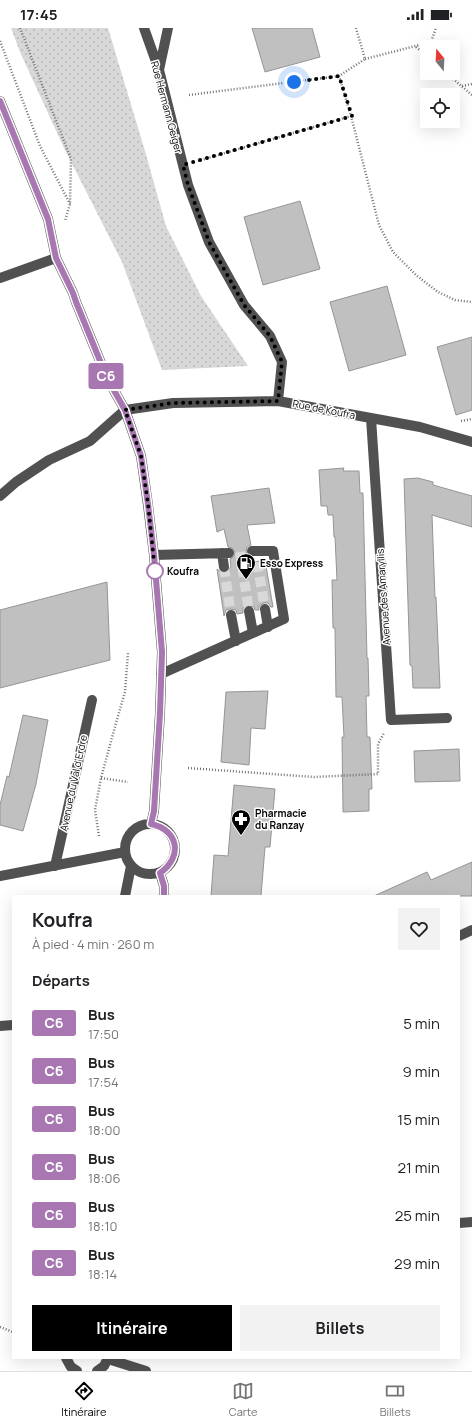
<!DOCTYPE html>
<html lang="fr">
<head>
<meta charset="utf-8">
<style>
	:root { --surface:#fff; --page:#f2f2f2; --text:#202124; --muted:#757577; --line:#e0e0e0; --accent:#000 }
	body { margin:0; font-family:Manrope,sans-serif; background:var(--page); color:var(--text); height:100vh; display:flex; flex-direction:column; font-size:15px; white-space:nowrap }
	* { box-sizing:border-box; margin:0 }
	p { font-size:13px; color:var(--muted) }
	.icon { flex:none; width:22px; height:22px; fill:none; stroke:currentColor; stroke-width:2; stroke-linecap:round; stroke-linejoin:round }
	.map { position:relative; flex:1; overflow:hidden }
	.drawer { position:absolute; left:12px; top:867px; width:448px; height:464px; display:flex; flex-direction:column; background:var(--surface); border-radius:0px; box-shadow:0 4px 16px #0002 }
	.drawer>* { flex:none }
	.badge { padding:0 8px; border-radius:3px; font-size:14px; line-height:26px }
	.needle { width:26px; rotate:342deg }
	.controls { position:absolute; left:420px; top:12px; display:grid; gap:8px }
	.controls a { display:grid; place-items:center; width:40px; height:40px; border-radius:0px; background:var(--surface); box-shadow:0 4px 16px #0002; font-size:20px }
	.you { position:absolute; width:20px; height:20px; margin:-10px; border:3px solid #fff; border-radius:50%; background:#1a73e8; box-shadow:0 0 0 6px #1a73e833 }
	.map>.badge { position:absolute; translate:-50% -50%; box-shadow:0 0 0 2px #fff }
	h2 { padding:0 20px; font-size:15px; line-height:36px }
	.round { display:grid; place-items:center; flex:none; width:42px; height:42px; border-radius:0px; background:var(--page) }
	.head { display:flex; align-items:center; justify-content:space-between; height:68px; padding:0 20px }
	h1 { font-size:19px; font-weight:700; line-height:30px }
	.button { display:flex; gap:8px; margin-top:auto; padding:8px 20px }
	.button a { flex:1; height:46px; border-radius:0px; background:var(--accent); color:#fff; font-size:16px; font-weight:700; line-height:46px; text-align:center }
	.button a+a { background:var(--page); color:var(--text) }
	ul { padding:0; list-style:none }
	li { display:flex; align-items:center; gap:12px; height:48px; padding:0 20px }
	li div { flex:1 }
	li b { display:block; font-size:15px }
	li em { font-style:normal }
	li .badge { min-width:44px; font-weight:700; text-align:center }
	.status { display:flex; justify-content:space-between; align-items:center; height:28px; padding:0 20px; background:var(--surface); direction:ltr }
	.status svg { height:11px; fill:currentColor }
	.tabs { display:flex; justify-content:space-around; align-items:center; height:56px; border-top:1px solid var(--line); background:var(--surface); font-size:11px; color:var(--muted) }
	.tabs a { display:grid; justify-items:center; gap:2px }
	.tabs .selected { color:var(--accent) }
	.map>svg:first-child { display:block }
	.grass { fill:url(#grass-dots) }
	.building { fill:#c0c0c0; stroke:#959595 }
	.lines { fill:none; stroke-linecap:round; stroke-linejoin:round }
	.minor-tunnel { stroke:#d9d9d9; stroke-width:10; stroke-dasharray:10 5; stroke-linecap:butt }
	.path { stroke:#737373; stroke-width:2.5; stroke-dasharray:1 2; stroke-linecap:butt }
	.minor { stroke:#515151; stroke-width:10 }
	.line-casing { stroke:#fff; stroke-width:9 }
	.line { stroke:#a877b2; stroke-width:6 }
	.walk { stroke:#000; stroke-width:4; stroke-dasharray:0 7.2 }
	.stop-dot { fill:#fff; stroke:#a877b2; stroke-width:2 }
	.labels { text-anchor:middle; stroke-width:3; stroke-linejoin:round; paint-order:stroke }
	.street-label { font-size:10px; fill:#000; stroke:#fff }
	.poi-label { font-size:10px; font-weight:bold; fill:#000; stroke:#fff; text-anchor:start }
	.stop-label { font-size:10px; font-weight:bold; fill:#000; stroke:#fff; text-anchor:start }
</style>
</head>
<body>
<div class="status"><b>17:45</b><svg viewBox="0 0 49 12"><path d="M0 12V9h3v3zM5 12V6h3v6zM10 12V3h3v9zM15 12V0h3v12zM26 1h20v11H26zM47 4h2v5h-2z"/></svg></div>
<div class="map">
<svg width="472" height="1343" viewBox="0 0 472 1343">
	<defs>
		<pattern id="grass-dots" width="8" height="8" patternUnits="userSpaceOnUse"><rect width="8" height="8" fill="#d8d8d8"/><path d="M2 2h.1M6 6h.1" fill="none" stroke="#b8b8b8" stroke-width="1.8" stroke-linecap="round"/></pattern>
	</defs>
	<rect width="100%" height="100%" fill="#fff"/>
	<path class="grass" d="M11,0H108L145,123L166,198L201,268L248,338L162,342L122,234L64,120L20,24Z"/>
	<path class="building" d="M252,0H312L320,29L265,44Z
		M300,173L320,241L263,257L244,189Z
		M387,258L406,327L349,343L330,274Z
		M472,309V382L456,387L437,319Z
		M344,440L343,443H359L360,465H363L367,630H368L369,668H366L367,709H370L372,761H369V783L343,784L342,709H344L342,669H336L335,600H333L332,552H337L335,509H334L333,487H328L327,478H321L319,442Z
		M418,450L433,454V457L472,468V499L432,487L435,570L436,569L440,660H413L412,638L410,637L404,451Z
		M269,460L275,495L247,497L251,517L247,519L246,523L248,528L253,530L254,534L265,532L273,579H271L268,575H264L259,578V582H255L254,579L247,577L243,580V585L237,586L236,582L230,581L226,582L224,588L217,541L222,545L228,544L231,538L230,531L234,528L235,524L232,520L228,519L224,501L217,504L211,468Z
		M107,554L110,632L0,660V582Z
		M268,663L265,701L251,700L249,737L221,734L226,664Z
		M23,687L48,692L36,756L23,803L0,797V777L7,748L9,749Z
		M459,721L460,753L415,754L414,723Z
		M234,757L275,761L270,819H265L261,868H211L214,827L228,828Z
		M472,834V868H374L427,844L431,852Z"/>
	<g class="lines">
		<path class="minor-tunnel" d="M240,524L249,583
			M257,534L265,581
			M224,539L231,587"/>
		<path class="path" d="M20,0L71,131L70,176L65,193
			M356,0L365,31L339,48L351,88L379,197L393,224L416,247L438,264L455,272L472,274
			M0,13L40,118L70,176
			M416,19L427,28
			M365,31L431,14L436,0
			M446,45L472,67
			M462,58L472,56
			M189,67L339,48
			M198,133L351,88
			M461,393L472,391
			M188,740L314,749L378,746V716L384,705
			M101,750L128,754
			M99,808L95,782L101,750L116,695L125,664L128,625
			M0,1299L13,1304"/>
		<path class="minor" d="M144,0L159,42L188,157L209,214L244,277L270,308L282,334L278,373
			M159,42L168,0
			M0,73L48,191L56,230L73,265L76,274L107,350L125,382L141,428L148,477L154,527L162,624L160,685L154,783L151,796
			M0,250L56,230
			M125,382L173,375L278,373L420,399L472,414
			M371,390L391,692L447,690
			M0,468L16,454L49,432L90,413L125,382
			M222,525L224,539
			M154,527L229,525
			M265,581L268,599
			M249,583L253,605
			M231,587L236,613
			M161,646L284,591L273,523H252
			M125 821a25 25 0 1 1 50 0a25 25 0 1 1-50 0Z
			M55,838L92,672
			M160,845L164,858V868
			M0,848L125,824
			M125,868L131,838
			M459,908L472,902
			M0,998L13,997
			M459,1195L472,1194
			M66,1330L71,1339L77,1343
			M108,1331L146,1343
			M97,1343L104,1338L108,1330"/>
	</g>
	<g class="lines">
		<defs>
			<path id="line" d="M0,73L48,191L56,230L73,265L76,274L107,350L125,382L141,428L148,476L154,527L162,624L160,685L154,783L151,796C179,802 183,829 160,845L164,858V868"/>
		</defs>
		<use href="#line" class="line-casing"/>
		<use href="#line" class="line"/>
		<path class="walk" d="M155,543L148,476L141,428L125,382L173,375L278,373L282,334L270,308L244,277L209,214L188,157L183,137L352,88L339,48L294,54"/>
	</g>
	<defs>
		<symbol id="fuel-pin" viewBox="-11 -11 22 30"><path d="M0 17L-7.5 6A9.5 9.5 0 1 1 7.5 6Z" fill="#000" stroke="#fff"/><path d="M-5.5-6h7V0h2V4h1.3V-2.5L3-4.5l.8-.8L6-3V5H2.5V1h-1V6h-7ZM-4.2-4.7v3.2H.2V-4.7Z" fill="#fff"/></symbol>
		<symbol id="pharmacy-pin" viewBox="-11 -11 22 30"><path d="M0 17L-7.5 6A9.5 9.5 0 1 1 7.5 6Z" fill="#000" stroke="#fff"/><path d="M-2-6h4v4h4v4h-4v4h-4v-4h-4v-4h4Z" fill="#fff"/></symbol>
	</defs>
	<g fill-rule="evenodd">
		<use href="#fuel-pin" x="235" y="524" width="22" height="30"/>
		<use href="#pharmacy-pin" x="230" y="780" width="22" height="30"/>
	</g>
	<circle class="stop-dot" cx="155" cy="543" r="8"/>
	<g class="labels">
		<g class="street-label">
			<text transform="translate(167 79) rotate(75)" y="4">Rue Hermann Geiger</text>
			<text transform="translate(324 381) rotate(11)" y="4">Rue de Koufra</text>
			<text transform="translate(383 569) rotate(-94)" y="4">Avenue des Amaryllis</text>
			<text transform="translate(73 755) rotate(-78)" y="4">Avenue du Val d'Erdre</text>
		</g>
		<g class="poi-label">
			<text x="260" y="539">Esso Express</text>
			<text x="255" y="789">Pharmacie<tspan x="255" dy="12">du Ranzay</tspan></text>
		</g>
		<g class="stop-label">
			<text x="167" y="547">Koufra</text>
		</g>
	</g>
</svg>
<div class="controls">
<a><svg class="needle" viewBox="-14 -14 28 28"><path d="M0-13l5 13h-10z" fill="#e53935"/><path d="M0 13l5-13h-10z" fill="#757577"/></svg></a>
<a><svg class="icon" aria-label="locate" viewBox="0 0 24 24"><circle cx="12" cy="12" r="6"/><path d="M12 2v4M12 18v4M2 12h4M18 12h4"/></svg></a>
</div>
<div class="you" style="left:294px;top:54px"></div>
<b class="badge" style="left:106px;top:348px;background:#a877b2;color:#fff">C6</b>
<section class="drawer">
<div class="head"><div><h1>Koufra</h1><p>À pied · 4 min · 260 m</p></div><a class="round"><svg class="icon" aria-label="heart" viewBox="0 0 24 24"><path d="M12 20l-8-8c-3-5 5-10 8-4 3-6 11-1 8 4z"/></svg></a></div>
<h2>Départs</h2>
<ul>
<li><span class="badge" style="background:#a877b2;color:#fff">C6</span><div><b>Bus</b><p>17:50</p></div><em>5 min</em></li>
<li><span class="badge" style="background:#a877b2;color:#fff">C6</span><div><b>Bus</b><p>17:54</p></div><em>9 min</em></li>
<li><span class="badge" style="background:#a877b2;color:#fff">C6</span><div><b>Bus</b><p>18:00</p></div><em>15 min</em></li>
<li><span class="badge" style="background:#a877b2;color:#fff">C6</span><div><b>Bus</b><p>18:06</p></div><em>21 min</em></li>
<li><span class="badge" style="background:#a877b2;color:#fff">C6</span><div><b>Bus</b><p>18:10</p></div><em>25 min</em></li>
<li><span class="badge" style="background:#a877b2;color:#fff">C6</span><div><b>Bus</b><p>18:14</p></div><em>29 min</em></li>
</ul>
<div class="button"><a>Itinéraire</a><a>Billets</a></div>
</section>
</div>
<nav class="tabs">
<a class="selected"><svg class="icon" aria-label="directions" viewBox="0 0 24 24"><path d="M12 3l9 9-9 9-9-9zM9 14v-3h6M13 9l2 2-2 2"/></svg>Itinéraire</a>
<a><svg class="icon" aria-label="map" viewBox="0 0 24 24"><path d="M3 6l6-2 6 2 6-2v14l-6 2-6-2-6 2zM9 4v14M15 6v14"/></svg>Carte</a>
<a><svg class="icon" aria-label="tickets" viewBox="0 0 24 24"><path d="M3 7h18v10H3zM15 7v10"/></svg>Billets</a>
</nav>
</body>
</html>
